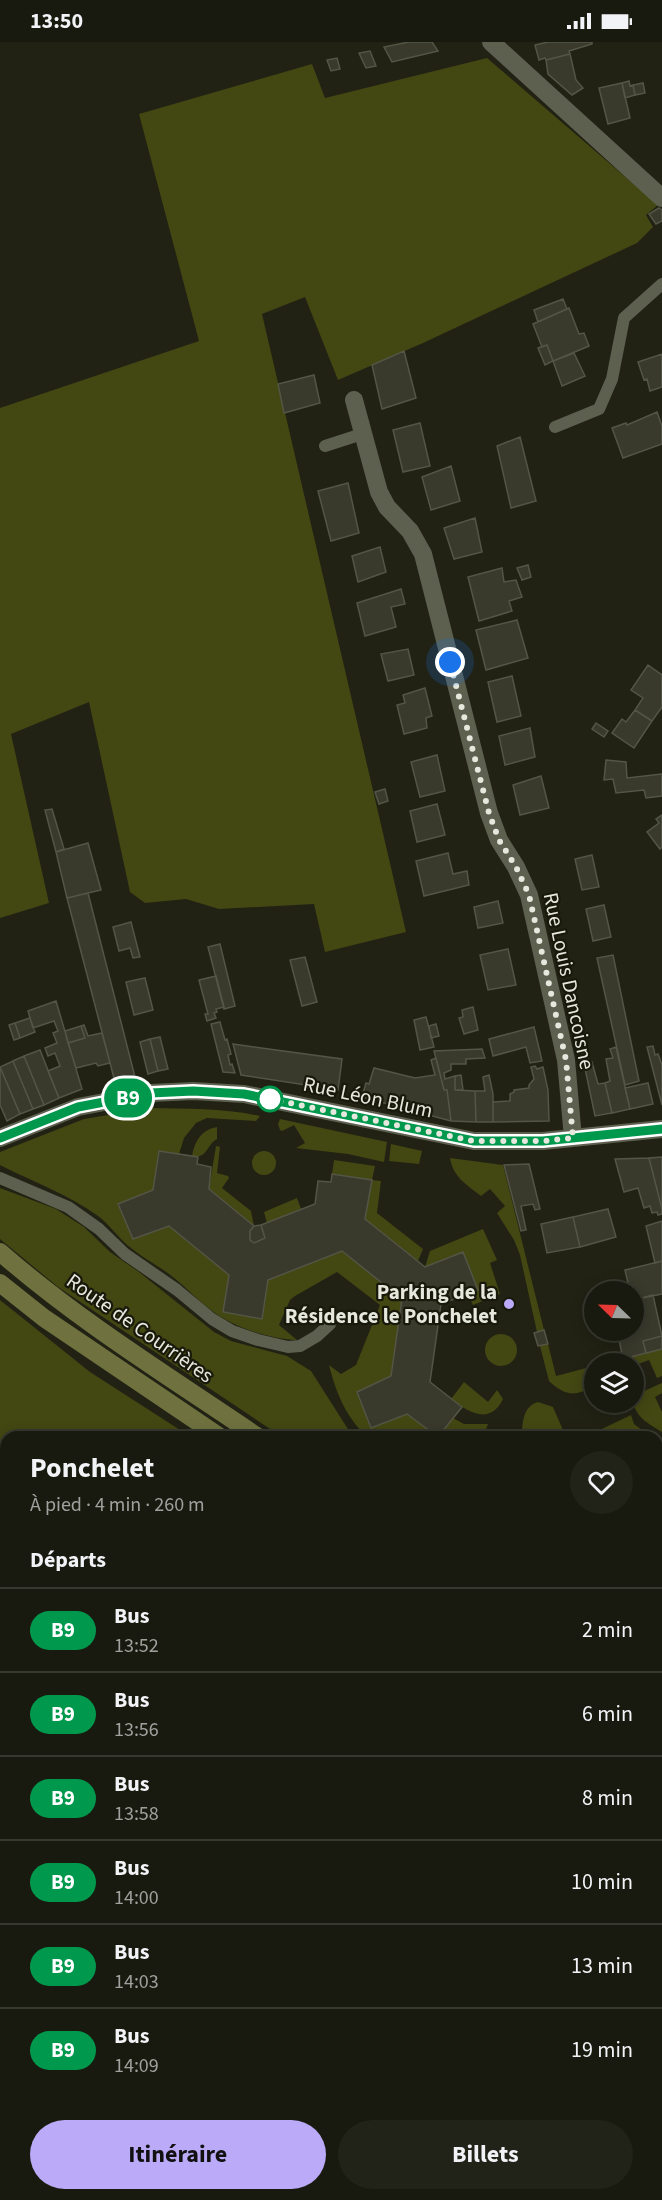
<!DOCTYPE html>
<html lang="fr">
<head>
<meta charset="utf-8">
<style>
	:root { --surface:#191a0f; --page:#222318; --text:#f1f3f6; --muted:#9fa19e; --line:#37382f; --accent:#baaaf7 }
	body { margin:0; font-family:"Source Sans 3",sans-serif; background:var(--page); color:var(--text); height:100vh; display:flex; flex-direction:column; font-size:22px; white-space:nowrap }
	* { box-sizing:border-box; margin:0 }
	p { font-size:20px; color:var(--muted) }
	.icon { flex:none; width:33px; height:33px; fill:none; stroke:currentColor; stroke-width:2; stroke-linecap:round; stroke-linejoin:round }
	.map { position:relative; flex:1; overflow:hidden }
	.details { position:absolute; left:0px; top:1389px; width:663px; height:770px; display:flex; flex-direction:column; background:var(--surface); border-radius:18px 18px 0 0; box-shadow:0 3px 15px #0003,0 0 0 2px var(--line) }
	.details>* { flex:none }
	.badge { padding:0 12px; border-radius:20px; font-size:21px; line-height:39px }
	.needle { width:39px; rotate:293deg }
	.buttons { position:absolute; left:584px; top:1239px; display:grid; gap:12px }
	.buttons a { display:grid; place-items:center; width:60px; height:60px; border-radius:50%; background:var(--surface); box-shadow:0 3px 15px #0003,0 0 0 2px var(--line); font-size:30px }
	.you { position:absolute; width:30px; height:30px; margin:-15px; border:4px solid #fff; border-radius:50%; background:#1a73e8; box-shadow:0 0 0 9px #1a73e833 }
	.map>.badge { position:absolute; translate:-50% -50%; box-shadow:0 0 0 3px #fff }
	h2 { padding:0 30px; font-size:22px; line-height:54px }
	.round { display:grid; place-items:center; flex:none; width:63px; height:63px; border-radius:32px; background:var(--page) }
	.head { display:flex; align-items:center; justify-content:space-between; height:102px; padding:0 30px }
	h1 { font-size:28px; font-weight:700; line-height:45px }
	.primary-button { display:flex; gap:12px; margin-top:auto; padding:12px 30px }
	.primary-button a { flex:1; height:69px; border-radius:36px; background:var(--accent); color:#111; font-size:24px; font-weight:700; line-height:69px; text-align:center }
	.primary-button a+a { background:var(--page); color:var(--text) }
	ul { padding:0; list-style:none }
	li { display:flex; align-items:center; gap:18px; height:84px; padding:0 30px; border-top:2px solid var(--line) }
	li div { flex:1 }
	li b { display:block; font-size:22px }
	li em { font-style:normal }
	li .badge { min-width:66px; font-weight:700; text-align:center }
	.status { display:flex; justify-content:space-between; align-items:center; height:42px; padding:0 30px; background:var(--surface); direction:ltr }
	.status svg { height:16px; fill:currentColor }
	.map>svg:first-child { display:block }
	.built { fill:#272914 }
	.green { fill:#434712 }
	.building { fill:#393a2c; stroke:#535545; stroke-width:1.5 }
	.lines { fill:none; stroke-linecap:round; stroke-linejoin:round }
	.service { stroke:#5d5f4f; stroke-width:12 }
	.minor { stroke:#5d5f4f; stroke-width:18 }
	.secondary { stroke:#6f723f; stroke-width:18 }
	.line-casing { stroke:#fff; stroke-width:14 }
	.line { stroke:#00984d; stroke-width:9 }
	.walk { stroke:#e6e8de; stroke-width:6; stroke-dasharray:0 10.8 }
	.stop-dot { fill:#fff; stroke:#00984d; stroke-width:3 }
	.poi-dot { fill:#baaaf7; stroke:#18190b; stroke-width:2 }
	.labels { text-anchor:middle; stroke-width:4.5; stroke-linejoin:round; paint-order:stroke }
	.street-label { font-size:21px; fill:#e6e8de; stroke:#18190b }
	.poi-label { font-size:21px; font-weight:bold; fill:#e6e8de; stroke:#18190b; text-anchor:end }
</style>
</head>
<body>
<div class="status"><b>13:50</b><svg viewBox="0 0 49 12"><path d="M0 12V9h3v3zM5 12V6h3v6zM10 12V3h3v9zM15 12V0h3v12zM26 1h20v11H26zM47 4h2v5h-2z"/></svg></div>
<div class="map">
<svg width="662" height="2158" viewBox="0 0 662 2158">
	<rect width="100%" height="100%" fill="#212214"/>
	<path class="built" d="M6,1636V1702L0,1695V1637Z"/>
	<path class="green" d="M487,16L658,163L646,173L653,185L637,201L423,301L338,338L305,255L262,272L406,890L325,910L314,862L219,867L186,857L145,861L130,850L89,660L11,692L49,861L0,876V366L199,299L139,72L312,22L325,56Z
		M151,1066C188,1067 224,1066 260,1074L256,1079L207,1076L196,1081L184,1096L179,1112L153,1148L118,1162L133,1197L169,1184L229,1233L224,1270L261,1277L268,1238L342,1209L402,1257L391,1334L357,1350L371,1386L403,1367L437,1395H367C346,1375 336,1351 329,1323L341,1332L356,1323L380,1263L337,1230L295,1254L290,1258L279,1283L297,1298C269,1297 233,1285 211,1268C196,1257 184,1243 169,1232C157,1223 143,1216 131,1206C119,1197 110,1183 98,1174C68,1152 33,1140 0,1123V1110L84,1077Z
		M280,1077L387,1100L384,1120L348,1112L296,1106L305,1101L294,1083L282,1089L280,1088L278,1082Z
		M217,1085V1097C206,1103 208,1117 192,1114C195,1099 201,1088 217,1085Z
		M391,1102L422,1109L419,1122L389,1119Z
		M216,1104L220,1105L217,1131L228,1134L229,1136L222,1146L251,1169L254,1184L209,1147Z
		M252 1121a12 12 0 1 1 24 0a12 12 0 1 1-24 0Z
		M450,1116L503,1123L544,1288L537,1290L520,1213L514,1198L497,1171L505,1164L490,1147L481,1154C466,1142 453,1135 450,1116Z
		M334,1118L375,1124L372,1138L381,1139L377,1171L423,1207L418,1219L365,1177L332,1132Z
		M0,1146L56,1167L84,1185L110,1210L139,1230L214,1290L231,1299L287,1314L311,1329L353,1395H282L58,1245L0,1197Z
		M297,1156L301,1167L267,1181L264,1170Z
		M483,1187L497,1218L490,1221L500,1252L473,1263L468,1252L478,1247L463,1210L425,1225L430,1209Z
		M0,1258L90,1330L191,1395H6V1636L0,1637Z
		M485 1308a16 16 0 1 1 32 0a16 16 0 1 1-32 0Z
		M548,1302L556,1334L594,1324V1344C575,1355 565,1354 549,1339L540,1304Z
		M662,1307V1334L657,1336L649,1318L633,1324V1322H605Z
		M464,1340L488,1360L497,1348L503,1357C490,1384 468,1370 451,1357Z
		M662,1341V1351L655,1355L662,1370V1390C646,1380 633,1374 633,1354Z
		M538,1360L553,1365L566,1395H522C522,1381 523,1364 538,1360Z
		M631,1373L634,1382L651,1395H585Z
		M453,1376L464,1382H488L483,1395H438Z
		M657,1514L662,1522V1611L657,1616Z
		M657,1802L662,1808V2158H635L630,2153L657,2152Z
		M484,2153L485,2152L574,2153L568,2158H486Z"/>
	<path class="building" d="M409,0H432L438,9L392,20L384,5Z
		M548,0H592V2L569,9L570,12L546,18L545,16L539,18L535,3Z
		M370,9L376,24L366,26L359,11Z
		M570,12L576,38L583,46L572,53L548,32L546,18Z
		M337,16L340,27L331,29L327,18Z
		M629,39L630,44L633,43L635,53L625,56L622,41Z
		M622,41L630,76L608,82L599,46Z
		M643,41L645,51L635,53L633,43Z
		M659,166L662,168V179L656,182L649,172Z
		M563,257L567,267L538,280L534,268Z
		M569,266L579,292L584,291L589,304L553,319L547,303L542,305L533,282Z
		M547,303L553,319L545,323L538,306Z
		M404,309L416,356L382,367L372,323Z
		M574,311L585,334L562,344L553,319Z
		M662,312V345L650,349L647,337L644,338L638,320Z
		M314,333L320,361L284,371L278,342Z
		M657,370L662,384V402L623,416L612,386L626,381L627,383Z
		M420,381L430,424L403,430L393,388Z
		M520,395L536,459L511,466L497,404Z
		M451,424L460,459L431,468L422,435Z
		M348,441L359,491L331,499L318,449Z
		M475,476L482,510L454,517L444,486Z
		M380,505L386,530L358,540L352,514Z
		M528,523L531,535L522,538L517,526Z
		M502,526L504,540L516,538L522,555L509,559L512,569L479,579L468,535Z
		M401,547L405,562L391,565L396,585L365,594L357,561Z
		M517,578L528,616L486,628L476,588Z
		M408,607L414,633L388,639L381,612Z
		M648,623L662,633V665L652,679L635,668L643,656L631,648Z
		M512,634L521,674L497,680L488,640Z
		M425,646L432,674L426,676L427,686L404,692L397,663L405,661L403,653Z
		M635,668L652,679L634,706L612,691L622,677L626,680Z
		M596,681L608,689L604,695L592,687Z
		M530,686L535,715L505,723L499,694Z
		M437,713L445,749L420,755L411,720Z
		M606,718L626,720L627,736L662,732V754L646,756L644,748L616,751L613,737L604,738Z
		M541,734L549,766L520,773L513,743Z
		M385,747L388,759L379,762L375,750Z
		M437,762L445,793L417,800L410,769Z
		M52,767L64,807L56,810L45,768Z
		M662,773V805L660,807L647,790L659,781L656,777Z
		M88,801L101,848L67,856L56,810Z
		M448,811L453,832L467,829L469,843L424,854L416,819Z
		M592,813L599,845L582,848L575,817Z
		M88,851L135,1035L115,1040L67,856Z
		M498,859L503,881L478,886L474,865Z
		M604,863L611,895L593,899L586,867Z
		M131,880L140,915L133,916L130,906L119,909L113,885Z
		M220,902L235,964L224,967L208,905Z
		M508,907L516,943L488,948L480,913Z
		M613,913L639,1039L625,1043L597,916Z
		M305,915L317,960L302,964L290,918Z
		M216,934L224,965L216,967L217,970L214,971L216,976L207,979L205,972H208L199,938Z
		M145,936L153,968L134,973L126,940Z
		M56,959L82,1047L59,1056L48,1029L60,1024L55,1011L48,1014L45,1006L57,1001L53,991L58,989L54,979L33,986L28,969Z
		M473,965L478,988L464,992L459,976L463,975L462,968Z
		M426,975L434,1005L420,1008L414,978Z
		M30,976L35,990L20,996L15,981Z
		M220,980L225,998L227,997L231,1012L228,1013L230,1023L232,1022L235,1031L223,1030L211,982Z
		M15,981L20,996L14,998L9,983Z
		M436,982L439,994L431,996L429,984Z
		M84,983L88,994L102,991L110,1021L98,1024L96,1021L76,1026L68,1001L85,996L81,984Z
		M81,984L85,996L68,1001L65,989Z
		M534,985L542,1019L530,1021L526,1005L493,1014L489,997Z
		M160,995L168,1027L158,1029L150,997Z
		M150,997L158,1029L148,1032L140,1000Z
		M233,1002L342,1017L338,1048L241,1033Z
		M653,1004L655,1013L658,1012L662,1023V1063L647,1005Z
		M616,1005L630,1067L612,1071L605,1041L610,1039L606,1017L613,1016L610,1007Z
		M482,1007L485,1016L466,1017V1022H451V1028L444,1031L445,1037L455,1034V1048L475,1049L476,1080L451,1079L447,1048H444L434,1009Z
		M40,1008L59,1056L44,1063L24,1014Z
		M587,1011L589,1020H592L598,1042L605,1041L612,1071L595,1074L582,1012Z
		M24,1014L44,1063L33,1067L13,1019Z
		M436,1016L444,1048H447L451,1079L362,1055L366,1041L369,1042L374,1026L415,1036L435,1033L431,1018Z
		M13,1019L33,1067L20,1072L0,1025Z
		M535,1024L537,1027L543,1025L548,1048L549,1079L493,1080V1060L510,1059V1052L514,1050V1048L529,1046V1043L534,1037L531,1025Z
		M0,1025L20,1072L7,1079L0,1063Z
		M461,1033L463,1048H455V1034Z
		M489,1033L493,1052V1080H476L475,1049H485L483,1035Z
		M648,1041L653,1062L630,1067L625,1046Z
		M159,1109L198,1115L197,1122L211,1125L209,1147L254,1184L250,1189V1198L254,1201L265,1196L261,1183L315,1162L318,1139L331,1140L332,1132L372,1138L365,1177L425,1225L463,1210L478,1248L441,1262L430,1340L462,1365L438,1395L407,1372L371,1386L357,1350L391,1334L402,1257L342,1209L268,1238L262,1277L223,1270L229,1233L169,1184L133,1197L118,1162L153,1148Z
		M662,1115V1167L649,1116Z
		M649,1116L662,1167V1172L658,1173L657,1170L652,1171L650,1164L644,1166L638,1146L624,1150L615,1117Z
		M529,1122L540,1167L535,1168L533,1162L521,1164L526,1188L521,1189L504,1123Z
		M608,1167L616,1195L580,1205L573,1175Z
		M573,1175L580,1205L547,1211L541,1182Z
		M662,1179V1219L655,1221L646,1184Z
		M261,1183L265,1196L254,1201L250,1198V1189L254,1184Z
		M662,1219V1252L633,1258V1250H630L625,1228Z
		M653,1253L662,1294L643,1299L646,1311L623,1317L617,1288H633V1258Z
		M544,1288L548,1302L538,1304L534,1291Z
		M662,1294V1307L646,1311L643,1299Z
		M662,1415V1522H661L657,1514V1423Z
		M6,1813V1831L1,1834L6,1847L0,1850V1815Z
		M6,1847V1878L0,1874V1850Z
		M6,1967V2000L5,2001L0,1996V1985L2,1983L0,1980V1972Z
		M6,2046V2072L0,2077V2052Z
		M250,2152H274L270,2158H246Z
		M274,2152H286L293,2158H270Z
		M369,2152H394L389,2158H376Z
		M394,2152H425L422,2158H389Z
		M425,2152H440L447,2158H422Z"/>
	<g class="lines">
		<path class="service" d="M555,385L599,367L612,337L624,276L662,242
			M325,404L362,392
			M0,1136L68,1165L99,1187L125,1212L177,1248L212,1277L232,1289L258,1298L288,1305L300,1304L317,1294L330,1282"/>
		<path class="minor" d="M491,0L662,156
			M354,358L379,450L387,465L410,489L423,512L489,771L499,798L516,825L529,853L566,1018L573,1096
			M0,1096L78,1065L151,1051L193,1049L244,1052L474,1099H543L662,1087
			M0,1917L6,1921
			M313,2152L321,2158"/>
		<path class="secondary" d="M0,1210C80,1280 170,1335 258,1395
			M0,1241L44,1276L220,1395
			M657,1626L662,1620
			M657,1665L662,1656
			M657,1740L662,1754
			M657,1776L662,1783
			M106,2158L113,2152
			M140,2158L147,2152"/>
	</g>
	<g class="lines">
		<defs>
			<path id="line" d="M0,1096L78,1065L151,1051L193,1049L244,1052L474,1099H543L662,1087"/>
		</defs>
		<use href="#line" class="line-casing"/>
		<use href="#line" class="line"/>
		<path class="walk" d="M270,1057L474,1099H543L573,1096L566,1018L529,853L516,825L499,798L489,771L450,620"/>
	</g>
	<circle class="stop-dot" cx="270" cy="1057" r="12"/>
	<circle class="poi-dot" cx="509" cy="1262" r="6"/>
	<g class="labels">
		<g class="street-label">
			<text transform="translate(569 939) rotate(78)" y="7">Rue Louis Dancoisne</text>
			<text transform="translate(368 1055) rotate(12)" y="7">Rue Léon Blum</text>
			<text transform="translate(140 1286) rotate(35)" y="7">Route de Courrières</text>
		</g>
		<g class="poi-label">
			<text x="497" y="1257">Parking de la<tspan x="497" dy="24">Résidence le Ponchelet</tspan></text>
		</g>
	</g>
</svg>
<div class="buttons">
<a><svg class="needle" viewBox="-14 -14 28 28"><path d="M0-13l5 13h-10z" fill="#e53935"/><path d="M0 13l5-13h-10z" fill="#9fa19e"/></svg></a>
<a><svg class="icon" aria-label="layers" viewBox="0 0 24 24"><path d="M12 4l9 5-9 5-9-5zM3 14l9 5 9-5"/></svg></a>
</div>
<div class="you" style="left:450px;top:620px"></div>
<b class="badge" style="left:128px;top:1056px;background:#00984d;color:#fff">B9</b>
<section class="details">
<div class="head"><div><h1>Ponchelet</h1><p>À pied · 4 min · 260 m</p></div><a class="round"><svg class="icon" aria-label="heart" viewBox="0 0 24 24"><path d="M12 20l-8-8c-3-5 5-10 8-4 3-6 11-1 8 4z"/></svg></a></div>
<h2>Départs</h2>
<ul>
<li><span class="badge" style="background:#00984d;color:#fff">B9</span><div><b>Bus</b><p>13:52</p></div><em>2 min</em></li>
<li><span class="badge" style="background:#00984d;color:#fff">B9</span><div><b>Bus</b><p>13:56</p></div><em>6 min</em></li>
<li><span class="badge" style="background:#00984d;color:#fff">B9</span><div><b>Bus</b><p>13:58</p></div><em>8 min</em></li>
<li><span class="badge" style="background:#00984d;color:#fff">B9</span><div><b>Bus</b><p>14:00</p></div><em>10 min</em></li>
<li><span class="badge" style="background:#00984d;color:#fff">B9</span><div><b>Bus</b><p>14:03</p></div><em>13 min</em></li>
<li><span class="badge" style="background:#00984d;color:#fff">B9</span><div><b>Bus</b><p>14:09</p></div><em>19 min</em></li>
</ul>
<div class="primary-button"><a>Itinéraire</a><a>Billets</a></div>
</section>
</div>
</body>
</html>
